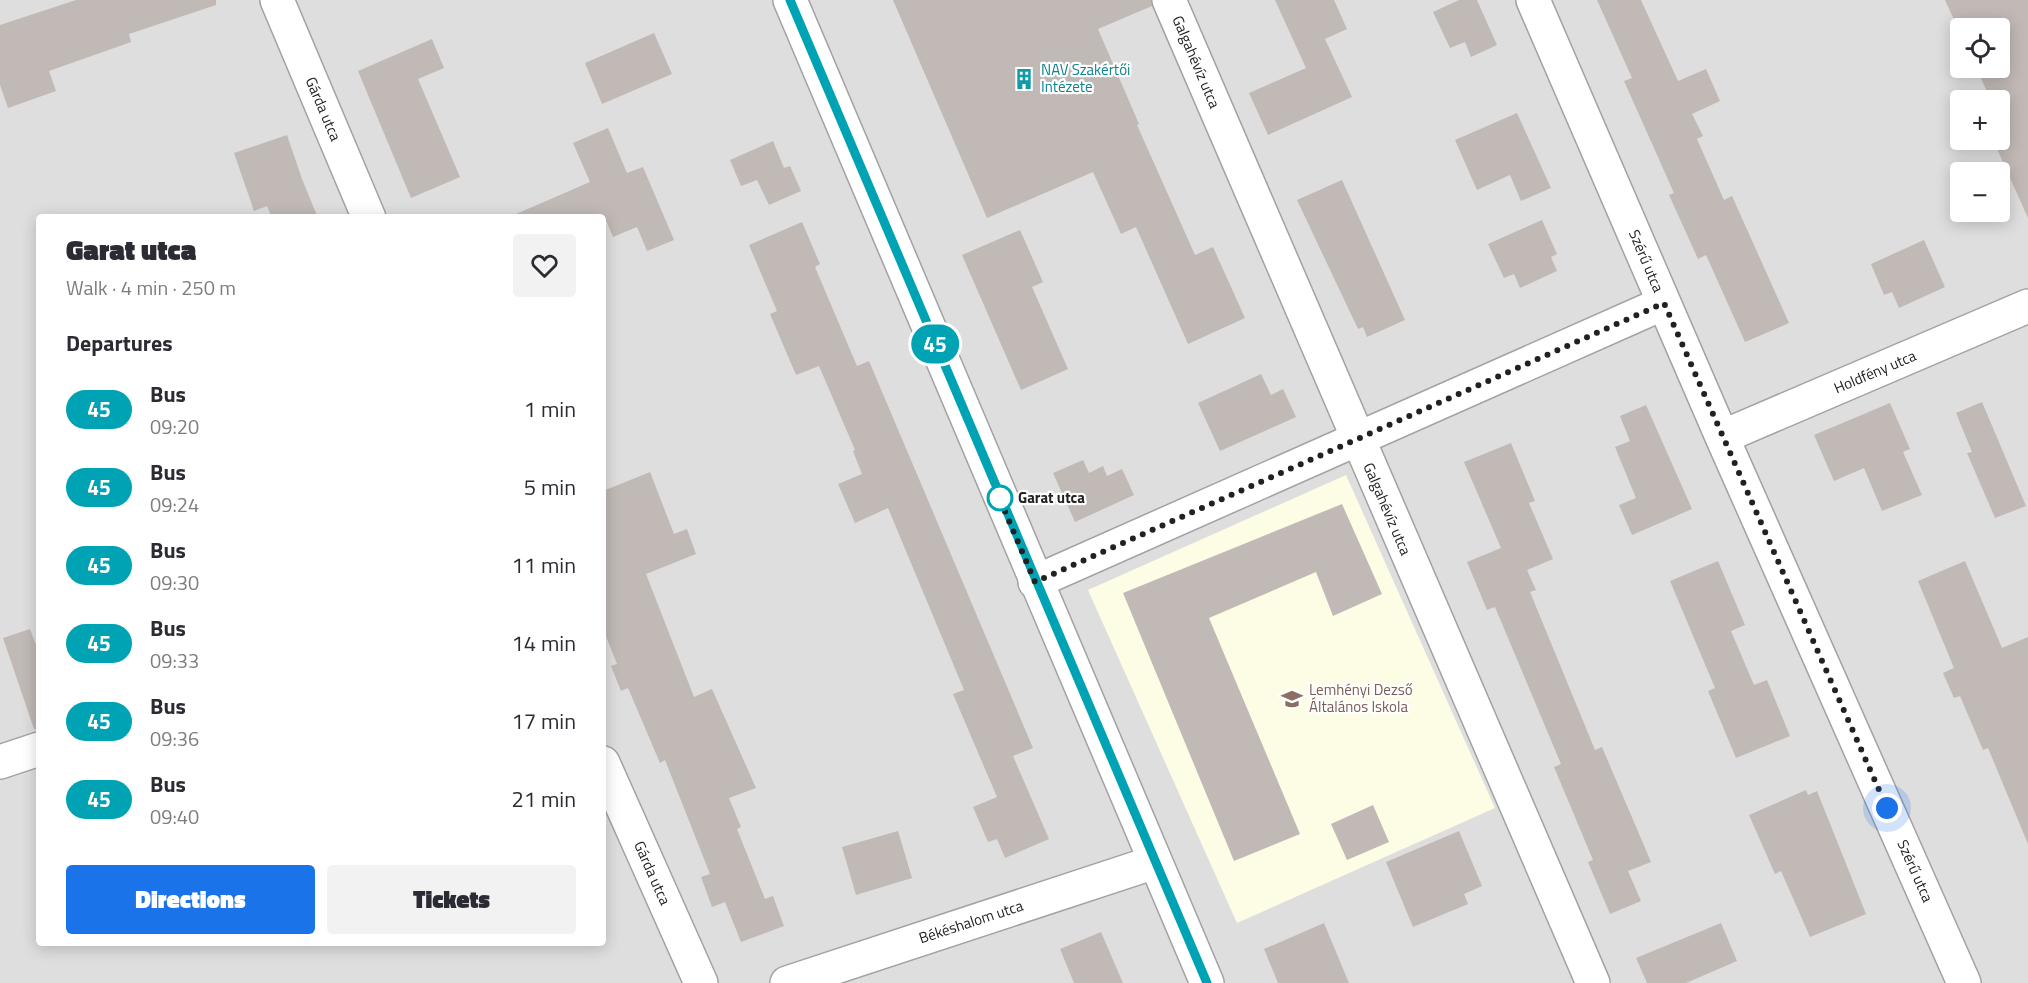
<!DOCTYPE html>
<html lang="en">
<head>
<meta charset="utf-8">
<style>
	:root { --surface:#fff; --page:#f2f2f3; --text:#2b2b33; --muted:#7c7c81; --accent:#1a73e8 }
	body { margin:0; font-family:"Titillium Web",sans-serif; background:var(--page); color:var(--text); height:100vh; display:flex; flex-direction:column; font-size:22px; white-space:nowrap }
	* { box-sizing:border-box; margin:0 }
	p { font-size:20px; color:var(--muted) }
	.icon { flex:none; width:33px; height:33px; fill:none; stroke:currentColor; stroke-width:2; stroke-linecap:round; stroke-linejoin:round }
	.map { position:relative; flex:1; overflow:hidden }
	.details { position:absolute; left:36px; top:214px; width:570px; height:732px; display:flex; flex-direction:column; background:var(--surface); border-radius:6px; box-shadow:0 3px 15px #0003 }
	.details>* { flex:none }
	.badge { padding:0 12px; border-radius:20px; font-size:21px; line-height:39px }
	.fabs { position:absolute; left:1950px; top:18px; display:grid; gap:12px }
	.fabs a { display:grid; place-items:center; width:60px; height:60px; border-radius:6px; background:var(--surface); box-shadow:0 3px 15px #0003; font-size:30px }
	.you { position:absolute; width:30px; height:30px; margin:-15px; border:4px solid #fff; border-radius:50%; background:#1a73e8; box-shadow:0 0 0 9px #1a73e833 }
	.map>.badge { position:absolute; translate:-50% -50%; box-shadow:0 0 0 3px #fff }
	h2 { padding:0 30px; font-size:22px; line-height:54px }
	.round { display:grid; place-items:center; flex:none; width:63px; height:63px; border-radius:6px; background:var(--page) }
	.head { display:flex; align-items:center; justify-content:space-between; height:102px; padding:0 30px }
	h1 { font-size:28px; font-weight:800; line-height:45px }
	.button { display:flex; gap:12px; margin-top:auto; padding:12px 30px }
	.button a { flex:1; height:69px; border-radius:6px; background:var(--accent); color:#fff; font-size:24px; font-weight:800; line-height:69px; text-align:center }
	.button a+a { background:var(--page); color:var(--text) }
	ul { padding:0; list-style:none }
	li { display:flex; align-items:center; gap:18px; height:78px; padding:0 30px }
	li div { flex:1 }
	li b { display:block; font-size:22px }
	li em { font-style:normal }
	li .badge { min-width:66px; font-weight:700; text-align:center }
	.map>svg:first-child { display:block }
	.residential { fill:#dfdede; fill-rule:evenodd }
	.education { fill:#fdfce4 }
	.building { fill:#c0b9b5 }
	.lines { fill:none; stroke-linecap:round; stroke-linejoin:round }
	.minor-casing { stroke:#a2a2a2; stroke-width:36 }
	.tertiary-casing { stroke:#a2a2a2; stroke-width:36 }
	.minor { stroke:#fff; stroke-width:33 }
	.tertiary { stroke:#fff; stroke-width:33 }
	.line-casing { stroke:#fff; stroke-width:14 }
	.line { stroke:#00a3b4; stroke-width:9 }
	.walk { stroke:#212121; stroke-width:6; stroke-dasharray:0 10.8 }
	.stop-dot { fill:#fff; stroke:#00a3b4; stroke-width:3 }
	.labels { text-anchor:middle; stroke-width:4.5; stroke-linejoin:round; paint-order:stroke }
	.street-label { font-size:15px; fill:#212121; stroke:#fff }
	.culture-label { font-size:15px; fill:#0d838f; stroke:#fff; text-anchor:start }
	.stop-label { font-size:15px; font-weight:bold; fill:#212121; stroke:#fff; text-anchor:start }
	.education-label { font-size:15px; fill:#785e54; stroke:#fff; text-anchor:start }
</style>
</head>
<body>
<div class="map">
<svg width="2028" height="983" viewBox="0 0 2028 983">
	<rect width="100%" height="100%" fill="#f0ede8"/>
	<path class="residential" d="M0,0H2028V983H0ZM1960,28H2000V68H1960ZM1960,100H2000V140H1960ZM1960,172H2000V212H1960ZM39,218H603V944H39Z"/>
	<path class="education" d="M1346,475L1495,808L1237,923L1088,590Z"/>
	<path class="building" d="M76,0H216V5L129,34L131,42L49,71L56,91L8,108L0,85V25Z
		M893,0H1151L1152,6L1098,29L1139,124L1137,125L1195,255L1213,247L1245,318L1188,344L1136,227L1121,234L1093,172L987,218Z
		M1275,0H1334L1347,29L1325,39L1352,97L1268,135L1249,93L1306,68Z
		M1459,0H1477L1497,45L1471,57L1465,42L1450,48L1433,12Z
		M1597,0H1641L1678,81L1706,69L1720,101L1692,114L1703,136L1697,139L1724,200L1732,196L1789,323L1745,342L1706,255L1698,259L1669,195L1674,193L1624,81L1632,78Z
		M1945,0H2028V218L1993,140H2009L2000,119V100H1991L1976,68H2000V28H1960V33Z
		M654,33L672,74L602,104L585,63Z
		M432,39L444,68L418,79L460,177L411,198L358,71Z
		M1517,113L1551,188L1521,201L1510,175L1477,190L1455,140Z
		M608,128L627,173L643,167L674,240L647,251L637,227L613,237L605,218H507L590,182L573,143Z
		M287,135L302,179L318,218H272L267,206L254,211L234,153Z
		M773,141L784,168L790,166L801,191L769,205L757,180L741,186L730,160Z
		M1342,180L1405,320L1367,337L1363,327L1358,329L1297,200Z
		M1542,220L1557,254L1551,257L1557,271L1520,288L1514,274L1504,278L1488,244Z
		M802,222L820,264L815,267L857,366L869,361L1033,748L1013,756L1049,839L1005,858L997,839L988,842L973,807L997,797L953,694L964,690L888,508L855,523L838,484L862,474L853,451L855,450L819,366L796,375L770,314L777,311L749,245Z
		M1020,230L1043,282L1032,287L1068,369L1021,390L962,255Z
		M1924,240L1945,287L1899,308L1892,292L1884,295L1871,264Z
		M1261,374L1271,395L1283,389L1296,417L1220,451L1198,403Z
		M1982,402L2026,506L1995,518L1967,453L1972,452L1956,413Z
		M1890,403L1910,449L1903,452L1922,495L1882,511L1864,468L1834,481L1814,435Z
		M1646,405L1692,509L1632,535L1619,505L1636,498L1615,447L1630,441L1620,416Z
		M1511,443L1535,501L1529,503L1553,559L1527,570L1536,590L1530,592L1595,750L1602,747L1651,862L1628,871L1641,901L1610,914L1588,862L1593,860L1554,767L1561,764L1495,607L1487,610L1467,562L1501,548L1464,462Z
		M1083,460L1089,473L1103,466L1107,476L1122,469L1134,495L1075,522L1053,473Z
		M650,472L674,534L687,529L696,554L646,574L694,697L712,689L756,788L729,798L741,827L737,829L765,899L773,896L784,926L741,942L725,902L712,907L701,877L710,874L665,760L660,763L628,688L621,691L611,666L617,664L603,629V491Z
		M1342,504L1382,594L1333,616L1316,572L1209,618L1300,834L1234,861L1123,593Z
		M1718,561L1745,625L1731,631L1754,685L1767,680L1790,736L1736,758L1708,691L1715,688L1670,581Z
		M1965,561L2002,648L2028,637V844L1988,748L1983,750L1960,696L1954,698L1943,673L1954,668L1918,581Z
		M30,629L39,653V729H34L3,638Z
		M1806,790L1808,795L1817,791L1866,914L1810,937L1781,871L1775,874L1749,815Z
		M1373,805L1389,842L1347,860L1331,824Z
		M898,831L912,878L856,895L842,847Z
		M1459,831L1482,886L1464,894L1468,904L1413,927L1386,862Z
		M1324,923L1349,983H1278L1264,949Z
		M1721,923L1737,961L1686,983H1647L1636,958Z
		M1101,932L1123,983H1074L1060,949Z"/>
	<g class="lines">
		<defs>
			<path id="minor" d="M277,0L369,218
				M1169,0L1593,983
				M1533,0L1722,437L1964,983
				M1722,437L2028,306
				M1035,582L1664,303
				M0,762L39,749
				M603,763L701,983
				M787,983L1155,862"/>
			<path id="tertiary" d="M790,0L1207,983"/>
		</defs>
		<use href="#minor" class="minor-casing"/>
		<use href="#tertiary" class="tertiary-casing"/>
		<use href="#minor" class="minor"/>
		<use href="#tertiary" class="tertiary"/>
	</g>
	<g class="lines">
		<defs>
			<path id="line" d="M790,0L1207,983"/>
		</defs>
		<use href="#line" class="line-casing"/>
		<use href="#line" class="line"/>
		<path class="walk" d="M1000,498L998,495L1035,582L1664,303L1887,808"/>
	</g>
	<defs>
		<symbol id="building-bare" viewBox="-9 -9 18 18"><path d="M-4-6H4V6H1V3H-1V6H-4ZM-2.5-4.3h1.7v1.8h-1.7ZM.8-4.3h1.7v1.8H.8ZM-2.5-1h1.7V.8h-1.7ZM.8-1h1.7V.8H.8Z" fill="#0f9aa8" stroke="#fff" stroke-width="2.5" paint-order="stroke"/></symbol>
		<symbol id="school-bare" viewBox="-9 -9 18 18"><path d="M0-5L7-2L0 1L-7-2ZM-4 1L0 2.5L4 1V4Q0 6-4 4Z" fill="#8d6e63" stroke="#fff" stroke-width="2.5" paint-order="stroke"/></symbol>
	</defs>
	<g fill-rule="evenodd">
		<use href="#building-bare" x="1009" y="64" width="30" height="30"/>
		<use href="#school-bare" x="1277" y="684" width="30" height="30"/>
	</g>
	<circle class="stop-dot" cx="1000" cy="498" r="12"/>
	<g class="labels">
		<g class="street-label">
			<text transform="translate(1196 62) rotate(67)" y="5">Galgahévíz utca</text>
			<text transform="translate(323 109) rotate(67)" y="5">Gárda utca</text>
			<text transform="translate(1646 261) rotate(67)" y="5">Szérű utca</text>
			<text transform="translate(1875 372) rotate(-23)" y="5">Holdfény utca</text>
			<text transform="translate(1387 509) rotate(67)" y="5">Galgahévíz utca</text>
			<text transform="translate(1915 871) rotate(66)" y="5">Szérű utca</text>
			<text transform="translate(652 873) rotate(66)" y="5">Gárda utca</text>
			<text transform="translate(971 922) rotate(-18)" y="5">Békéshalom utca</text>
		</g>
		<g class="culture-label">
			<text x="1041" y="75">NAV Szakértői<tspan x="1041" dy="17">Intézete</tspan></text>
		</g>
		<g class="stop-label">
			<text x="1018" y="503">Garat utca</text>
		</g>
		<g class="education-label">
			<text x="1309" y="695">Lemhényi Dezső<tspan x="1309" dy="17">Általános Iskola</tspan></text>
		</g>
	</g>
</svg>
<div class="fabs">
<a><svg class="icon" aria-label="locate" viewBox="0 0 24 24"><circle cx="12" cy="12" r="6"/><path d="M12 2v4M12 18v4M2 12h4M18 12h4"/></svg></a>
<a>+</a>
<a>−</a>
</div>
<div class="you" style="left:1887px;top:808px"></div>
<b class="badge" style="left:935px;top:344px;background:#00a3b4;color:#fff">45</b>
<section class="details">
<div class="head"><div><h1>Garat utca</h1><p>Walk · 4 min · 250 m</p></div><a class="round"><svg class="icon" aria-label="heart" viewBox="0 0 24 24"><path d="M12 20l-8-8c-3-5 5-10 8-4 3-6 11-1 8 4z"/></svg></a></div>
<h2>Departures</h2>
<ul>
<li><span class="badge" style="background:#00a3b4;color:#fff">45</span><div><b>Bus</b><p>09:20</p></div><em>1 min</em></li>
<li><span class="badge" style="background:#00a3b4;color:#fff">45</span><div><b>Bus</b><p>09:24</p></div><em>5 min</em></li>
<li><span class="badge" style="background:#00a3b4;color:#fff">45</span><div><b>Bus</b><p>09:30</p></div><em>11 min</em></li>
<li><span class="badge" style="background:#00a3b4;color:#fff">45</span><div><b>Bus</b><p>09:33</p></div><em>14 min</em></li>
<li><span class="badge" style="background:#00a3b4;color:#fff">45</span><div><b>Bus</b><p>09:36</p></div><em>17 min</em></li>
<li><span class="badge" style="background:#00a3b4;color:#fff">45</span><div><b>Bus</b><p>09:40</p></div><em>21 min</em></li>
</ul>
<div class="button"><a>Directions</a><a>Tickets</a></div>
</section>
</div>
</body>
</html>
